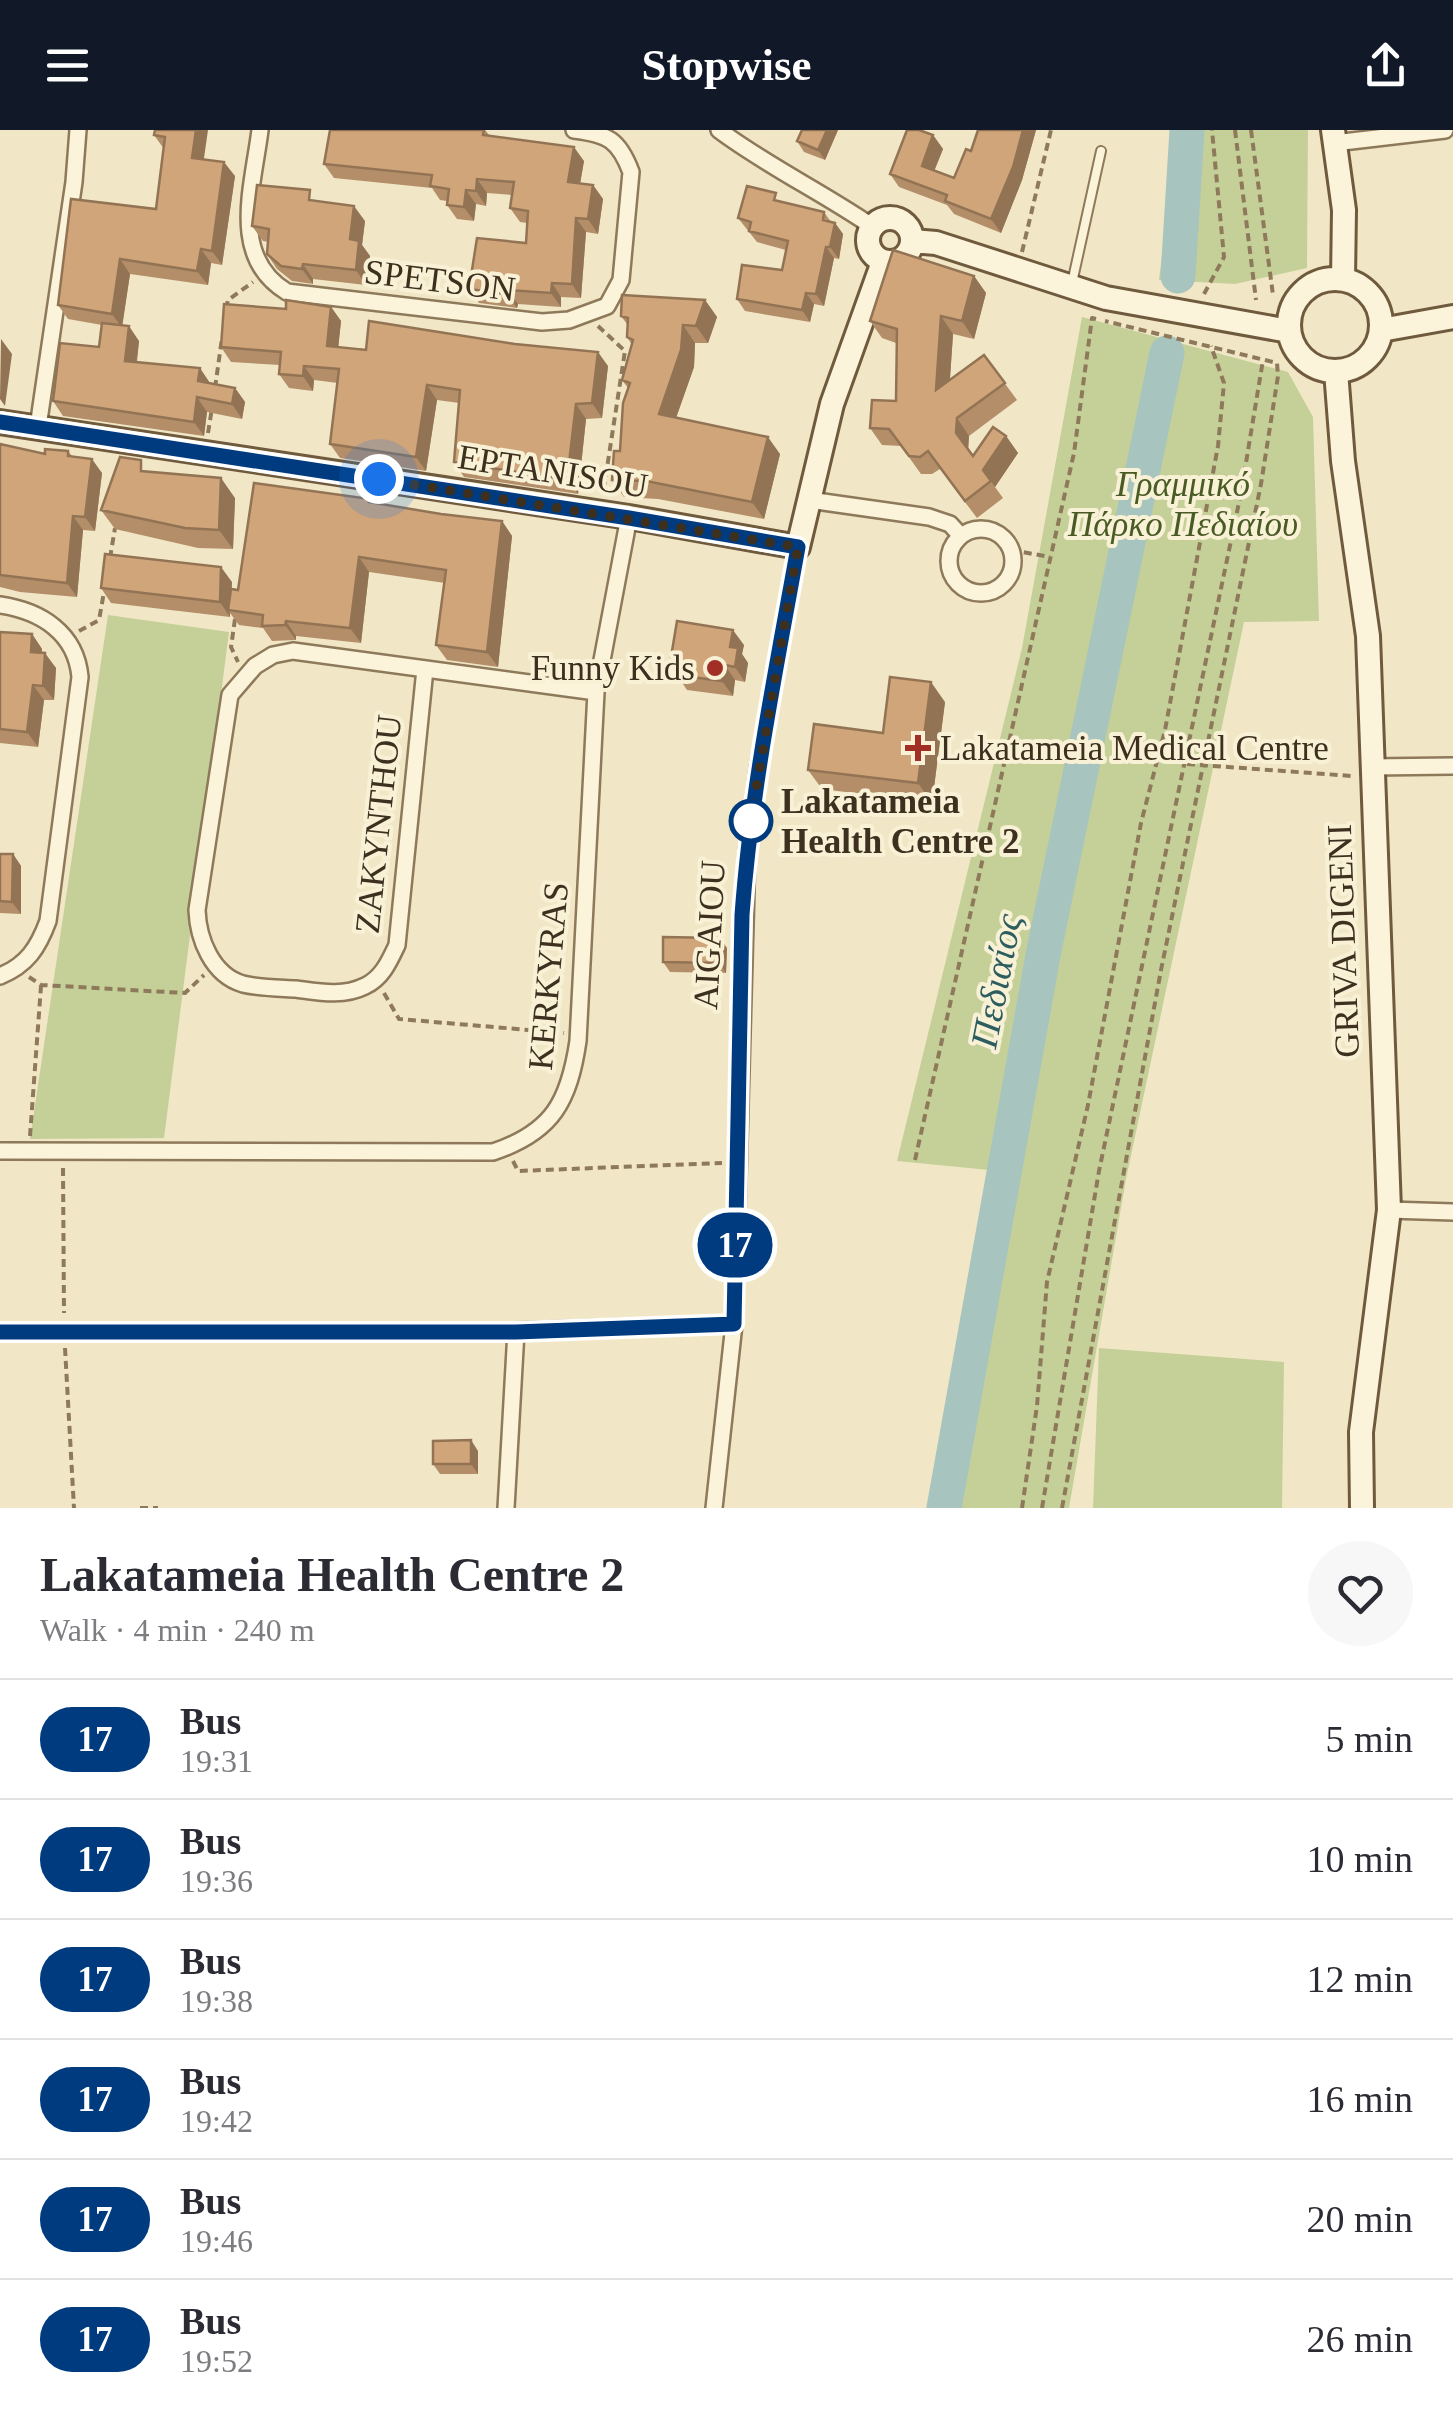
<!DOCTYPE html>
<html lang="en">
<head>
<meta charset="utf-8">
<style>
	:root { --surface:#fff; --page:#f7f7f7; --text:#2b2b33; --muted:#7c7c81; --line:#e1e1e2; --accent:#111827 }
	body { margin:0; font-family:Georgia,serif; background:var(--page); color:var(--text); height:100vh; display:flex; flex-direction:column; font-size:38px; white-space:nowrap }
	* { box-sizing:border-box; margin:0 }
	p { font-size:32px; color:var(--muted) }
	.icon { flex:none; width:55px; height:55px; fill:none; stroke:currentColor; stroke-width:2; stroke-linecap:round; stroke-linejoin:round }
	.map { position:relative; height:1378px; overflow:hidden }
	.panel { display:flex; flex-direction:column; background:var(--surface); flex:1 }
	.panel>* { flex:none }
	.badge { padding:0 20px; border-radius:32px; font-size:35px; line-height:65px }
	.you { position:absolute; width:50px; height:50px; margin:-25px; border:8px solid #fff; border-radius:50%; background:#1a73e8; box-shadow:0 0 0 15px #1a73e833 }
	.map>.badge { position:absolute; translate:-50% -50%; box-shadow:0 0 0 5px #fff }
	.round { display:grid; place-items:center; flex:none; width:105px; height:105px; border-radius:52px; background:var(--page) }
	.summary { display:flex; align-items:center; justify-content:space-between; height:170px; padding:0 40px }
	h1 { font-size:48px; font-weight:800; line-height:75px }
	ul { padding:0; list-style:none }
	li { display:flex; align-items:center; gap:30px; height:120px; padding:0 40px; border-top:2px solid var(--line) }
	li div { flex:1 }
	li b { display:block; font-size:38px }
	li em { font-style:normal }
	li .badge { min-width:110px; font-weight:700; text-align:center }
	header { display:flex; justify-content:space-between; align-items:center; height:130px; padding:0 40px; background:var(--accent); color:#fff; font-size:45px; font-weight:800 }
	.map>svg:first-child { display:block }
	.green { fill:#c5d099 }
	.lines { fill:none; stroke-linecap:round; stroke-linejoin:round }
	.river { stroke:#a7c4be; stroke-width:35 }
	.lane-casing { stroke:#8e7a5a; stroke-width:12 }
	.street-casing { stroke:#8e7a5a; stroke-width:20 }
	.secondary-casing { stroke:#705a3d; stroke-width:28 }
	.path { stroke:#8e7a5a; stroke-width:4; stroke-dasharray:8 5; stroke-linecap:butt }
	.lane { stroke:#fbf4da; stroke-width:8 }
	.street { stroke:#fbf4da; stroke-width:15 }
	.secondary { stroke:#fbf4da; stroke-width:22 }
	.wall { fill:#b48e69 }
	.shaded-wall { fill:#927455 }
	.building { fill:#d1a57a; stroke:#927455; stroke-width:2.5 }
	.line-casing { stroke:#fff; stroke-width:22 }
	.line { stroke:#003b80; stroke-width:15 }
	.walk { stroke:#3d301f; stroke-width:10; stroke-dasharray:0 18 }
	.poi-dot { fill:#a12f26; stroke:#f8f1d6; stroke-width:4 }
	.stop-dot { fill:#fff; stroke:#003b80; stroke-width:5 }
	.labels { text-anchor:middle; stroke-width:8; stroke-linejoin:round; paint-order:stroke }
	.street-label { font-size:35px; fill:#3d301f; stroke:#f8f1d6 }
	.park-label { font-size:35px; font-style:italic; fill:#495b24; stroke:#f8f1d6 }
	.poi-label { font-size:35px; fill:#3d301f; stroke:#f8f1d6; text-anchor:end }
	.stop-label { font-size:35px; font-weight:bold; fill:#3d301f; stroke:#f8f1d6; text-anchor:start }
	.water-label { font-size:38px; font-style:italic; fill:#2d5d5e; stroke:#f8f1d6 }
</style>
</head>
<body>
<header><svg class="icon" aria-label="menu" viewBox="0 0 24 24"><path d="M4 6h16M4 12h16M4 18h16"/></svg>Stopwise<svg class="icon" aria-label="share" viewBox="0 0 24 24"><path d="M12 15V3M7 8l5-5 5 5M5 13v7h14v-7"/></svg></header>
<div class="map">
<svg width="1453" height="1378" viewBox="0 0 1453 1378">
	<rect width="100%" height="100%" fill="#f1e7c6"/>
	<path class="green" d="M1177,0H1308L1307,138L1235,154L1159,150Z
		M1082,187L1288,242L1313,287L1319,491L1244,492L1126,1049L1069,1378H928L989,1040L897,1031L1022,518Z
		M108,485L229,502L164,1008L30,1009Z
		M1099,1218L1284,1232L1282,1378H1093Z"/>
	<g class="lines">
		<path class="river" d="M1178,146L1187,0
			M944,1378L1044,820L1167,223"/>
		<defs>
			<path id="lane" d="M1072,153L1101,21"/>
			<path id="street" d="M260,0C253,57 229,127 287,162L542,192L569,190L607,176L621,150L631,42C619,10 608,4 574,0
				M719,0C767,36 822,62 873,97
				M1334,13L1445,0
				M38,297L74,52L78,0
				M809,370L929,387L950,394L961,406
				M949 431a32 32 0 1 1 64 0a32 32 0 1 1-64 0Z
				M0,475C41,481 76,503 80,547L48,791C38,818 27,835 0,846
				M425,539L397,815C389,832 382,848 365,856C343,867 319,862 296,859C279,858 259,858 243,854C212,845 198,809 197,780L230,565L255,536L273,525L293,521L596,562
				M1371,637L1453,636
				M0,1021L493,1022C553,1002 569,971 578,911L596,562L629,387
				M1389,1080L1453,1082
				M0,1202L516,1201L734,1194
				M506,1378L516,1201
				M714,1378L734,1194L747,722L758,639L798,417"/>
			<path id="secondary" d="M1333,0L1344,80L1343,149
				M868 110a22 22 0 1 1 44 0a22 22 0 1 1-44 0Z
				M912,111L936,113L1106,168L1289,201
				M1289 195a46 46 0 1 1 92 0a46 46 0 1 1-92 0Z
				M1381,200L1453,187
				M1336,241L1343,331L1368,506L1389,1080L1361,1302L1362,1378
				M0,292L629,387L798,417L832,274L883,132"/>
		</defs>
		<use href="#lane" class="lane-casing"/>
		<use href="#street" class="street-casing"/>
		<use href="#secondary" class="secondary-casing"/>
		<path class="path" d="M1235,0L1256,170
			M1251,0L1273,165
			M1022,122L1051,0
			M1204,164L1224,127L1212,0
			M226,179L228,170L253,152
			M598,196L625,221L603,364
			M215,258L222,208
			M208,303L212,278
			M1011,420L1050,427
			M110,428L115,398
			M235,489L231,517L238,532
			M79,501L99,490L104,462
			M1187,634L1352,646
			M29,847L41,855L185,863L204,845
			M384,863L399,889L564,903
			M30,1006L41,856
			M915,1030L1074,323L1092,188L1096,189
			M513,1031L518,1041L722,1033
			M63,1038L64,1183
			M65,1218L74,1378
			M140,1378H158
			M1022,1378L1037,1276L1047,1152L1088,975L1141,693L1165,600L1218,316L1224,253L1211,216
			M1042,1378L1099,1041L1241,363L1263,230
			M1062,1378L1161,840L1261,354L1278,246L1277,233L1105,191"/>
		<use href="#lane" class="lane"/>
		<use href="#street" class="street"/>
		<use href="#secondary" class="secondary"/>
	</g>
	<path class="wall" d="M155,0L235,46L222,135L211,133L208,155L130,144L122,195L139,211L137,232L210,253L235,258L245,272L242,289L207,282L204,306L63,286L53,271L99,217L102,195L68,189L58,175L156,79L164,19L154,5Z
		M330,0H485L490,6L584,31L580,53L593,55L603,69L598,104L586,102L581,168L561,167V177L518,174L517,178L479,173L469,159L526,113L527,93L520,92L510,78L512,65L487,63L486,76L476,74L474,91L457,89L447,75V71L440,70L432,58L334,48L324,34Z
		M802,0H838L825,30L804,22L797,11Z
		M978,0H1036L1022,50L1001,103L954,84L947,75L899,57L890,44L933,5L943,19L934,41L954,48L971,21Z
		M318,71L365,91L362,115L370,126L366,155L313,149V154L292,151L277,139L267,124L268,112L263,111L252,96Z
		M782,72L824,82L831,92L835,93L843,104L839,129L834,128L824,176L814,174L810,192L745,181L737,169L782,140L786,120L757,112L738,88Z
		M974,146L986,163L974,209L953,204L950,249L984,225L1017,270L969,306L968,320L973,326L1006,306L1018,323L995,357L1003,368L977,388L940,339L932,344H921L901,316L882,315L870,298L896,271V213L882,208L870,191Z
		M705,170L717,187L708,213H695L694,237L676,288L780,324L764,389L658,369L624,367L612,350L620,321L628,258L622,250L632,215L627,207V194L621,186Z
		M331,177L341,191L338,217L608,236L602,288L586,289L578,364L464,347L454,332L459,273L437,270L426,341L340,328L330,314L338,253L314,250L313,261L289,258L279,244L280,235L231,232L221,217L286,179Z
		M0,314L45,324L68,321L72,326L102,343L95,401L83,400L77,467L20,462L0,457Z
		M149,341L235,368L233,419L198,418L115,399L101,380Z
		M372,372L441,384L502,391L512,406L498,537L447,530L436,515L445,453L369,442L361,513L296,506V510L272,511L263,498L239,495L230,483V487L111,473L101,458L232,452L231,459L238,460Z
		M0,502L32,504L42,519V523L56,538L54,570H44L38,617L0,613Z
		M744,515L742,524L748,533L745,552L735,550L733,566L687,560L677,545L678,537L671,527Z
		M945,572L932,673L822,659L808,640Z
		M0,724H13L21,736V784L0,783Z
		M727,818L726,843L670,842L663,832Z
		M478,1321V1344H440L433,1334Z"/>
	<path class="shaded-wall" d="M196,0H208L202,42L192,28Z
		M827,0H838L825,30L818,20Z
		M1023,0H1036L1022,50L1001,103L991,89Z
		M933,5L943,19L931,49L922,36Z
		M574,17L584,31L578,66L568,52Z
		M224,32L235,46L222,135L212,121Z
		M477,49L487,63L486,76L476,61Z
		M593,55L603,69L598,104L588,89Z
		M466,60L476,74L474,91L464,77Z
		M354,76L365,91L362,115L370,126L366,155L356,140L350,109Z
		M576,88L586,102L581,168L572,154Z
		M835,93L843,104L839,129L830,117Z
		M826,117L834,128L824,176L816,164Z
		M201,119L211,133L208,155L197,141Z
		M120,129L130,144L122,198L112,184Z
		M303,134L313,149V154L302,139Z
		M974,146L986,163L974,209L962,191Z
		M552,153L561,167V177L551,163Z
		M508,160L518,174L517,178L507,164Z
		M806,163L814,174L810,192L802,180Z
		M705,170L717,187L708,213L696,196Z
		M331,177L341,191L337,230L327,216Z
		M941,186L953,204L948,277L936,260Z
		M683,195L695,213L694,237L671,302L659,284Z
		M129,196L139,211L135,245L125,231Z
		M1,209L12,224L5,276L0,269Z
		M598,222L608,236L602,288L592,273Z
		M304,236L314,250L313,261L303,246Z
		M200,238L210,253L198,251Z
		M427,255L437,270L426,341L416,327Z
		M235,258L245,272L242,289L232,274Z
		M197,267L207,282L204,306L194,292Z
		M576,274L586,289L578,364L567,350Z
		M957,288L969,306L968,321L956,303Z
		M1006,306L1018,323L995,357L983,340Z
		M768,307L780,324L764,389L752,372Z
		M92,329L102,343L95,401L85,387Z
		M221,348L235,368L233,419L219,400Z
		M73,386L83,400L77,467L67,453Z
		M502,391L512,406L498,537L487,522Z
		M359,427L369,442L361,513L350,498Z
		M221,437L232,452L231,480H228L230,483V487L220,472Z
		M286,491L296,506V510L285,495Z
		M733,500L744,515L742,524L748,533L745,552L735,537L730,517Z
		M32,504L42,519L41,537L31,522Z
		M45,523L56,538L54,570L43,556Z
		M725,535L735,550L733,566L722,551Z
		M931,552L945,572L932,673L918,653Z
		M33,555L44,570L38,617L27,602Z
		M13,724L21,736V784L12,772Z
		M720,808L727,818L726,843L719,833Z
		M471,1310L478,1321V1344L471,1334Z"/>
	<path class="building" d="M155,0H196L192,28L224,32L212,121L201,119L197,141L120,129L112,184L58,175L71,69L156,79L165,7L154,5Z
		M330,0H484L483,5L574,17L568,52L593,55L588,89L576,88L572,154L552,153L551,163L508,160L507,164L469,159L477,108L526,113L528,81L510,78L514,52L477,49L476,61L466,60L464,77L447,75L449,59L430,56L432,45L324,34Z
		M802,0H827L818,20L797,11Z
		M907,0H919L933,5L922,36L954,48L966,19L971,21L978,0H1023L1013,37L991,89L945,71L947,65L890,44Z
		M257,55L310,60L309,70L354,76L350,109L359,111L356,140L303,134L302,139L281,136L267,124L269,99L252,96Z
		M747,56L776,63L774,70L824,82L823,90L835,93L830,117H826L816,164L806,163L802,180L737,169L742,135L782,140L788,111L749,101L751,92L738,88Z
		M893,120L974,146L962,191L941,186L936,260L984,225L1005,253L957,288L956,303L973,326L993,297L1006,306L983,340L991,351L965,371L928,321L920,327L909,326L889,299L870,298L872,270L896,271L897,199L870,191Z
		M622,165L705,170L696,196L683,195L681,220L659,284L768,307L752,372L646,351L612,350L614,321H620L623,273L630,253L622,250L633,210L627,207L628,188L621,186Z
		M286,170L331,177L327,216L366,220L369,191L515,214L598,222L592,273L576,274L567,350L454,332L460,260L427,255L416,327L330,314L339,239L304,236L303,246L279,244L281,222L221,217L224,174L286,179Z
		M102,193L129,196L125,231L200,238L198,251L235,258L232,274L197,267L194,292L53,271L60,213L99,217Z
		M0,314L45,324V319L68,321V326L92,329L85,387L73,386L67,453L0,445Z
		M120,327L141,330V341L221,348L219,400L185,398L101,380Z
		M254,353L370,369L369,372L441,384L502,391L487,522L436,515L446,440L359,427L350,498L286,491L285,495L262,496L263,485L228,480L231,459L238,460Z
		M105,424L221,437L220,472L101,458Z
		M677,491L733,500L730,517L738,518L735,537L725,535L722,551L677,545L679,529L671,527Z
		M0,502L32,504L31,522L45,523L43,556L33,555L27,602L0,599Z
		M890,547L931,552L918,653L808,640L814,594L883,603Z
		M0,724H13L12,772L0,771Z
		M663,807L720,808L719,833L663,832Z
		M471,1310V1334H433V1311Z"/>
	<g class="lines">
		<defs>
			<path id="line" d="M0,292L629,388L798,417C776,540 751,661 742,785L734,1194L516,1202H0"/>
		</defs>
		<use href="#line" class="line-casing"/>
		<use href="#line" class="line"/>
		<path class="walk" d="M379,349L798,417L750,694L751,691"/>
	</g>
	<g class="poi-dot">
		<circle cx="715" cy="538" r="10"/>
		<path d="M913 603h10v10h10v10h-10v10h-10v-10h-10v-10h10z"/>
	</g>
	<circle class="stop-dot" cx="751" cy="691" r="20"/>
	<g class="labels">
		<g class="street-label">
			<text transform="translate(440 150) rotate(7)" y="12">SPETSON</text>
			<text transform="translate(553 341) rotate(9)" y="12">EPTANISOU</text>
			<text transform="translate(378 694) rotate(-84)" y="12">ZAKYNTHOU</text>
			<text transform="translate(709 805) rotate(-87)" y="12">AIGAIOU</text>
			<text transform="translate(1343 811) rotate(-92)" y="12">GRIVA DIGENI</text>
			<text transform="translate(548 846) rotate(-85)" y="12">KERKYRAS</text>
		</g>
		<g class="park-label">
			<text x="1183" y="366">Γραμμικό<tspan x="1183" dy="40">Πάρκο Πεδιαίου</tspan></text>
		</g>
		<g class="poi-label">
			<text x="695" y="550">Funny Kids</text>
			<text x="940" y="630" text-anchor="start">Lakatameia Medical Centre</text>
		</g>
		<g class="stop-label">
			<text x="781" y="683">Lakatameia<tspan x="781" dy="40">Health Centre 2</tspan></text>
		</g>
		<g class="water-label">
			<text transform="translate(996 851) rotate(-79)" y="13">Πεδιαίος</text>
		</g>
	</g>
</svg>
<div class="you" style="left:379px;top:349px"></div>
<b class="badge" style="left:735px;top:1115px;background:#003b80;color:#fff">17</b>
</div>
<section class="panel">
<div class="summary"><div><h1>Lakatameia Health Centre 2</h1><p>Walk · 4 min · 240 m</p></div><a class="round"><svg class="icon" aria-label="heart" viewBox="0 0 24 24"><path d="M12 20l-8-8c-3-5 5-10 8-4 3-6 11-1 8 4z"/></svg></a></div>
<ul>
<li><span class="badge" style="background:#003b80;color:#fff">17</span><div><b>Bus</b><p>19:31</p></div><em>5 min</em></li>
<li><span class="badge" style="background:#003b80;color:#fff">17</span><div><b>Bus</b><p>19:36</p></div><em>10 min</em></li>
<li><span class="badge" style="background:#003b80;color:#fff">17</span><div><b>Bus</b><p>19:38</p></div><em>12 min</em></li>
<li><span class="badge" style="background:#003b80;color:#fff">17</span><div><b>Bus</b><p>19:42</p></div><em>16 min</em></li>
<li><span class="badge" style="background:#003b80;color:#fff">17</span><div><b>Bus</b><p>19:46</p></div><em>20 min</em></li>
<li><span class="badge" style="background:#003b80;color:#fff">17</span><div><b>Bus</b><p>19:52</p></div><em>26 min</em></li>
</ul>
</section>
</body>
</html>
